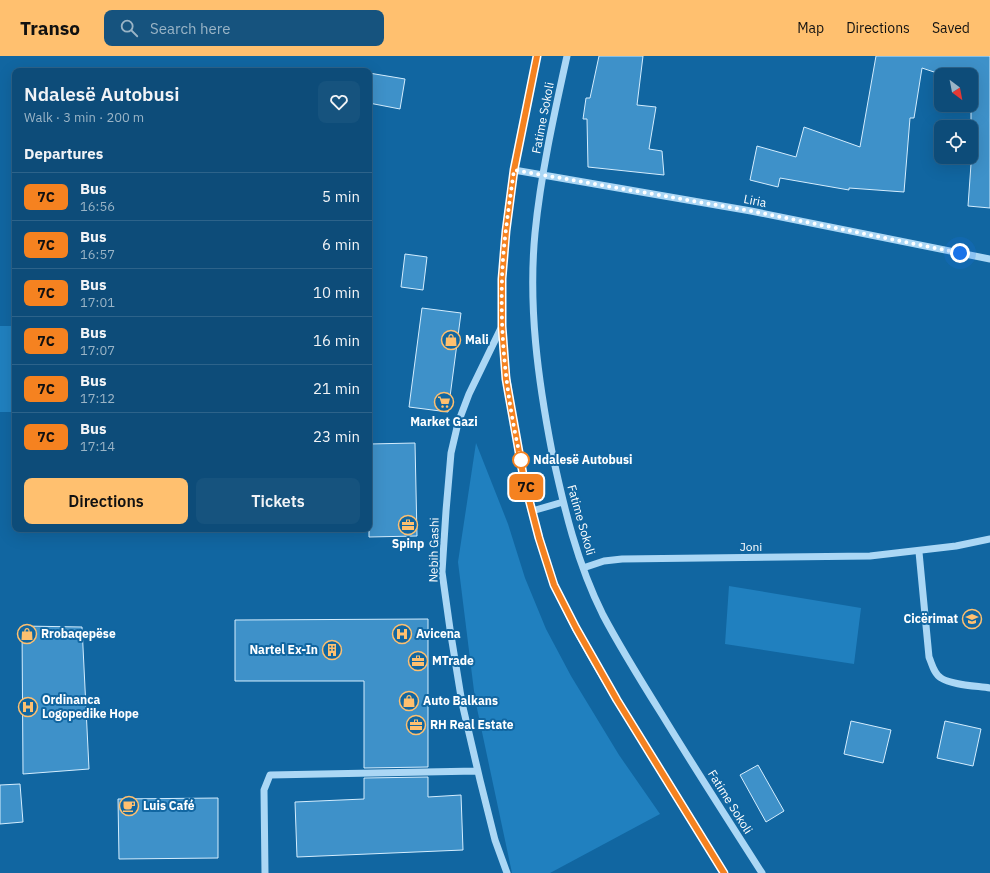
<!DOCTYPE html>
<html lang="en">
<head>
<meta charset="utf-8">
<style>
	:root { --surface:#0d4c79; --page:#16537e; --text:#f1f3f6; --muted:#9ab4c6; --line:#2d638a; --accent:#ffc06f }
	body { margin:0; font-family:"IBM Plex Sans",sans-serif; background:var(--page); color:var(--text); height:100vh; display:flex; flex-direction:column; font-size:15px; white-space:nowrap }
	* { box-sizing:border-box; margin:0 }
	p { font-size:13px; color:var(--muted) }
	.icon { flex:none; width:22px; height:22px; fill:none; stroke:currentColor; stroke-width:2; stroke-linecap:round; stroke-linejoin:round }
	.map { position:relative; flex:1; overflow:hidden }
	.side { position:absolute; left:12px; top:12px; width:360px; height:464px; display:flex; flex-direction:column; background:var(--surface); border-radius:8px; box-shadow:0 4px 16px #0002,0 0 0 1px var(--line) }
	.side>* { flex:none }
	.badge { padding:0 8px; border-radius:6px; font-size:14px; line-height:26px }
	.needle { width:26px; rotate:148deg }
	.controls { position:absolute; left:934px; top:12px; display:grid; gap:8px }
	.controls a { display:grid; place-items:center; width:44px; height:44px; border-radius:8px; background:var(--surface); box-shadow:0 4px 16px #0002,0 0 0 1px var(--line); font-size:20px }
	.you { position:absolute; width:20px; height:20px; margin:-10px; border:3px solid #fff; border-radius:50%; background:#1a73e8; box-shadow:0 0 0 6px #1a73e833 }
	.map>.badge { position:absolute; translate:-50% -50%; box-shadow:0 0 0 2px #fff }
	h2 { padding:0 12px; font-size:15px; line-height:36px }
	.round { display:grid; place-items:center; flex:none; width:42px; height:42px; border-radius:8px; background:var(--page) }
	.headline { display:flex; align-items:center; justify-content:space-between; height:68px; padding:0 12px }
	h1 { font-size:19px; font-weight:600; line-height:30px }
	.action { display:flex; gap:8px; margin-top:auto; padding:8px 12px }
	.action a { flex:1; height:46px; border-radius:8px; background:var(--accent); color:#111; font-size:16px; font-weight:600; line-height:46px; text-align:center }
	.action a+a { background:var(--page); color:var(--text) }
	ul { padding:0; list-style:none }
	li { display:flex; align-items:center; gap:12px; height:48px; padding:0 12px; border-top:1px solid var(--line) }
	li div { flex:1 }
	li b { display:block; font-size:15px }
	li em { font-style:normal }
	li .badge { min-width:44px; font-weight:700; text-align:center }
	header { display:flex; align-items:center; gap:24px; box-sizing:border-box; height:56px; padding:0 20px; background:var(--accent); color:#111 }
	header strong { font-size:19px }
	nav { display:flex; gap:22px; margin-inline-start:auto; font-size:14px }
	.search { width:280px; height:36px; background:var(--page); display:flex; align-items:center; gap:10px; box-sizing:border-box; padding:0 14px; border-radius:8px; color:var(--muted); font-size:15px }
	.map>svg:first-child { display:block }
	.green { fill:#2080bf }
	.building { fill:#3e91c9; stroke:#d4edfe }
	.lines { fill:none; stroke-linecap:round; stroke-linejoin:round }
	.minor { stroke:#abd7f5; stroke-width:7 }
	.line-casing { stroke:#fff; stroke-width:9 }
	.line { stroke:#f58220; stroke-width:6 }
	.walk { stroke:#fff; stroke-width:4; stroke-dasharray:0 7.2 }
	.stop-dot { fill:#fff; stroke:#f58220; stroke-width:2 }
	.labels { text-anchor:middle; stroke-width:4; stroke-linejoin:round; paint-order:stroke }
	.street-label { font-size:12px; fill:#fff; stroke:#1166a1 }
	.poi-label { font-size:12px; font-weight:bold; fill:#fff; stroke:#1166a1; text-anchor:start }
	.stop-label { font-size:12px; font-weight:bold; fill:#fff; stroke:#1166a1; text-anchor:start }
</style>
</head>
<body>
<header>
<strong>Transo</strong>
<div class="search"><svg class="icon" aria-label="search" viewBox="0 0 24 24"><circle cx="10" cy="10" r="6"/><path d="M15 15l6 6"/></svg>Search here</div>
<nav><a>Map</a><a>Directions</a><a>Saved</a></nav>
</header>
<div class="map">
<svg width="990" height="817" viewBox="0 0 990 817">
	<rect width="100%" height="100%" fill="#1166a1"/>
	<path class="green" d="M0,270H15V356H0Z
		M476,387L508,468L525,522L546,573L571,620L619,699L660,758L550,817H512L475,643L458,506Z
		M729,530L861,552L854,608L725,588Z"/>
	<path class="building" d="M599,0H643L637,49L656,51L649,93L662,95L664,119L588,111L587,63H583L586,42H590Z
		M876,0H990V152L968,150L971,108V19H943L922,12L914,62H910L904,136L849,132V134L780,122L778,131L750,124L757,90L796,101L804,71L860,91Z
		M369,17L405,23L400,53L369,47Z
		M405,198L427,201L423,234L401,231Z
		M422,252L461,257L448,356L409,351Z
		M415,387L417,480L369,481V388Z
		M428,563V711L364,712V625H235V564Z
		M22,570L82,571L89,713L23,718Z
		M851,665L891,674L883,707L844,698Z
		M945,665L981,673L973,710L937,702Z
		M758,709L784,755L766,766L740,719Z
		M428,721V741L461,739L463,794L297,801L295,746L364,743V722Z
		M20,728L23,766L0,768V729Z
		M218,742V802L119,803L118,743Z"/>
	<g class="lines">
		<path class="minor" d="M537,0C518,89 499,178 502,269C503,311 512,353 519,395C525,431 534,466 545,501C548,511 551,521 555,530C574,574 600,616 625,657C657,710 691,764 724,817
			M567,0C554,59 541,117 535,177C528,250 538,324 552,396C564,452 577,507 603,559C621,593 641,625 661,657C694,711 728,764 762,817
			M514,114L751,155L990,203
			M501,272L469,338L458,367L451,397L446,455L442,516L450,573L462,647L480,724L495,784L507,817
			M532,455L563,446
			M919,496L929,601C932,608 934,618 941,622C951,629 978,630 990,632
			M583,512L604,505L622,503L870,500L956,490L990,483
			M265,817L264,734L270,719L477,715"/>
	</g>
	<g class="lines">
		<defs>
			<path id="line" d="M537,0L514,114L506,175L502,223V270L506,323L524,424L539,482L554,529L576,572L617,644L724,817"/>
		</defs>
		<use href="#line" class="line-casing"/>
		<use href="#line" class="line"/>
		<path class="walk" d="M521,404C507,345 500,284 502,223C503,187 509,151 514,114L751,155L960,197"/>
	</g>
	<defs>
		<symbol id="shop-ring" viewBox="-11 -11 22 22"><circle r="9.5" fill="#1166a1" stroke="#ffc06f" stroke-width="1.5"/><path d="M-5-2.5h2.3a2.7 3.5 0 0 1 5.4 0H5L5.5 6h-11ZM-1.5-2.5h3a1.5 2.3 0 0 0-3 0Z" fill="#ffc06f"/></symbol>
		<symbol id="supermarket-ring" viewBox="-11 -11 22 22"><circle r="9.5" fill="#1166a1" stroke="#ffc06f" stroke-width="1.5"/><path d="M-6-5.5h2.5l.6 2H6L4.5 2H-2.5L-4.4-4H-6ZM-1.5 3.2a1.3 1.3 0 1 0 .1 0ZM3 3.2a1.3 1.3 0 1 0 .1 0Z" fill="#ffc06f"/></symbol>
		<symbol id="office-ring" viewBox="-11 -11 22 22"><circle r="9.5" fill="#1166a1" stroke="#ffc06f" stroke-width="1.5"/><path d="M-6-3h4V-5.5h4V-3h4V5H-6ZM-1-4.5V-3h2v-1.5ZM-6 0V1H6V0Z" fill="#ffc06f"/></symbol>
		<symbol id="school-ring" viewBox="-11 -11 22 22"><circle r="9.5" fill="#1166a1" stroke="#ffc06f" stroke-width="1.5"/><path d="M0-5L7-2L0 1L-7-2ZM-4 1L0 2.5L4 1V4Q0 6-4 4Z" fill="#ffc06f"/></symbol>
		<symbol id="hospital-ring" viewBox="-11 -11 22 22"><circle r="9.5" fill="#1166a1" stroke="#ffc06f" stroke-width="1.5"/><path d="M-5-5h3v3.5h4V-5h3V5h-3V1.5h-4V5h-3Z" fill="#ffc06f"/></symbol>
		<symbol id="building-ring" viewBox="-11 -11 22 22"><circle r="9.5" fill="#1166a1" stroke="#ffc06f" stroke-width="1.5"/><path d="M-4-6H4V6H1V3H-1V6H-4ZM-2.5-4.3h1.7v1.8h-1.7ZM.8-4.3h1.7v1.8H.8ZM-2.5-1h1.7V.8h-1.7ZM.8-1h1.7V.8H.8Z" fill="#ffc06f"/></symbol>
		<symbol id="cafe-ring" viewBox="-11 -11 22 22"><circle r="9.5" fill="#1166a1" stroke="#ffc06f" stroke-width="1.5"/><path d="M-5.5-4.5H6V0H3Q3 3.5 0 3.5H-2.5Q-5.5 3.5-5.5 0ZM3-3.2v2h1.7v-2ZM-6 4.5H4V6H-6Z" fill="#ffc06f"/></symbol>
	</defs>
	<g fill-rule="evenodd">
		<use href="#shop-ring" x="440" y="273" width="22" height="22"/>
		<use href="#supermarket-ring" x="433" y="335" width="22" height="22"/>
		<use href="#office-ring" x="397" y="458" width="22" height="22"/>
		<use href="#school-ring" x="961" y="552" width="22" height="22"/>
		<use href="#shop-ring" x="16" y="567" width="22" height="22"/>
		<use href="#hospital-ring" x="391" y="567" width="22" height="22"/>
		<use href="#building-ring" x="321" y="583" width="22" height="22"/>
		<use href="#office-ring" x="407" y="594" width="22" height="22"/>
		<use href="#shop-ring" x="398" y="634" width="22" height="22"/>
		<use href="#hospital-ring" x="17" y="640" width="22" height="22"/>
		<use href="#office-ring" x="405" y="658" width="22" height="22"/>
		<use href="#cafe-ring" x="118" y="739" width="22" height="22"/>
	</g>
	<circle class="stop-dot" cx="521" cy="404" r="8"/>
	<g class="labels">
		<g class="street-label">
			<text transform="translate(543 62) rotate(-79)" y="4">Fatime Sokoli</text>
			<text transform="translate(755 145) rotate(11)" y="4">Liria</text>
			<text transform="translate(581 464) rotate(74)" y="4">Fatime Sokoli</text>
			<text x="751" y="495">Joni</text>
			<text transform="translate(434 494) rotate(-89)" y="4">Nebih Gashi</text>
			<text transform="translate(730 746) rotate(58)" y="4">Fatime Sokoli</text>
		</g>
		<g class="poi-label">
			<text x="465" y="288">Mali</text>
			<text x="444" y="370" text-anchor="middle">Market Gazi</text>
			<text x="408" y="492" text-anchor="middle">Spinp</text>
			<text x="958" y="567" text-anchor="end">Cicërimat</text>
			<text x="41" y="582">Rrobaqepëse</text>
			<text x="416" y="582">Avicena</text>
			<text x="318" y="598" text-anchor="end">Nartel Ex-In</text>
			<text x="432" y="609">MTrade</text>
			<text x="42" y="648">Ordinanca<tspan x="42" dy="14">Logopedike Hope</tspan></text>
			<text x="423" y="649">Auto Balkans</text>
			<text x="430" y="673">RH Real Estate</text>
			<text x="143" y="754">Luis Café</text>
		</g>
		<g class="stop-label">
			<text x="533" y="408">Ndalesë Autobusi</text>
		</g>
	</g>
</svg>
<div class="controls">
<a><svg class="needle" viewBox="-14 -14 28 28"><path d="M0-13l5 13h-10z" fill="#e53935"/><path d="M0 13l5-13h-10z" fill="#9ab4c6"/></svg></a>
<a><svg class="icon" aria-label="locate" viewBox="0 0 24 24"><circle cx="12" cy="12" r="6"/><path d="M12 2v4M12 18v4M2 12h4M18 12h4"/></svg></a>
</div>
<div class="you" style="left:960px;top:197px"></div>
<b class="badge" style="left:526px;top:431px;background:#f58220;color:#111">7C</b>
<section class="side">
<div class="headline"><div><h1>Ndalesë Autobusi</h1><p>Walk · 3 min · 200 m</p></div><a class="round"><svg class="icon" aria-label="heart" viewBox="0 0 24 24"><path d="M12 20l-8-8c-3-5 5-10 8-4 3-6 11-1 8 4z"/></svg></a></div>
<h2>Departures</h2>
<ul>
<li><span class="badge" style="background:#f58220;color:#111">7C</span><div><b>Bus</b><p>16:56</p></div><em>5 min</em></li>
<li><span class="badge" style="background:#f58220;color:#111">7C</span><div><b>Bus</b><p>16:57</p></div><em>6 min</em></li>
<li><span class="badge" style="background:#f58220;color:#111">7C</span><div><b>Bus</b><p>17:01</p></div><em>10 min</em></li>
<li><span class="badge" style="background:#f58220;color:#111">7C</span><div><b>Bus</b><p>17:07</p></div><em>16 min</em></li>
<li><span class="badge" style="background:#f58220;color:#111">7C</span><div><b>Bus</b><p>17:12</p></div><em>21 min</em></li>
<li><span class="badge" style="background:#f58220;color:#111">7C</span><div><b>Bus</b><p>17:14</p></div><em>23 min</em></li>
</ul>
<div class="action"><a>Directions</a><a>Tickets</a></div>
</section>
</div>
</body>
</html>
